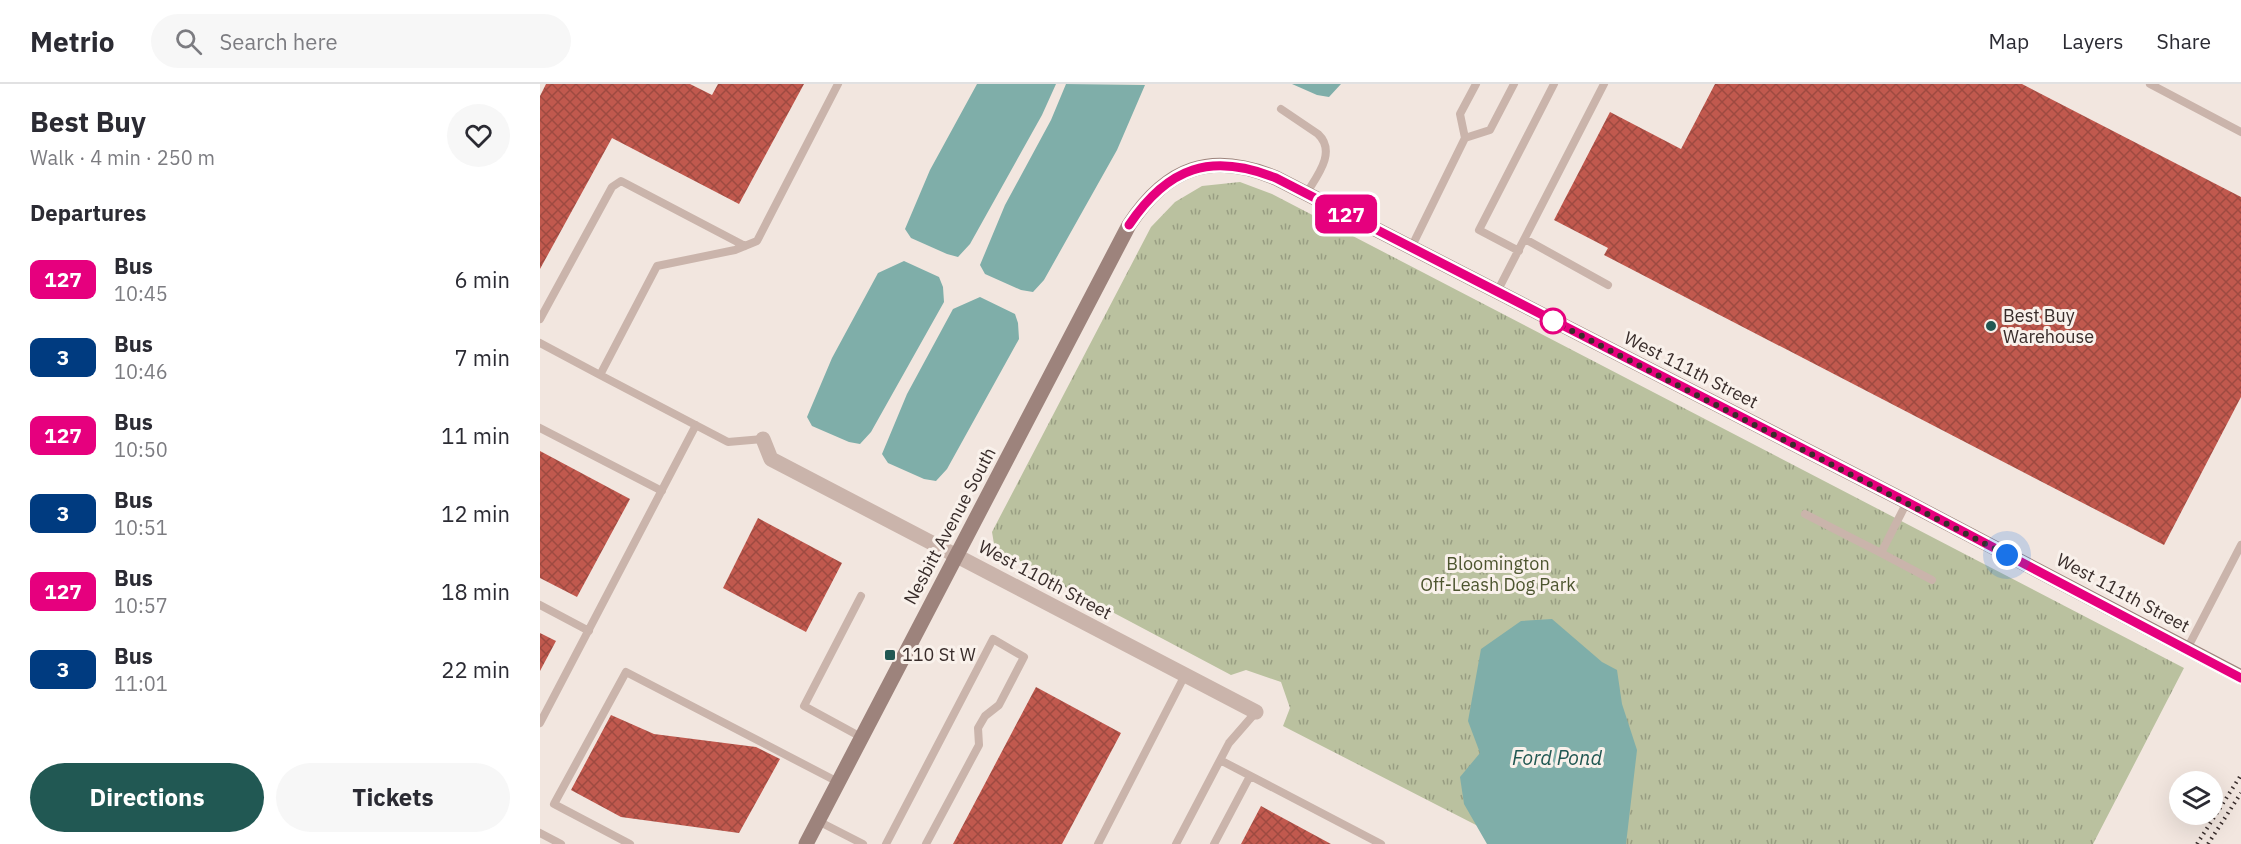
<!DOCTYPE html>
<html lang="en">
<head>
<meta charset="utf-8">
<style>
	:root { --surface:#fff; --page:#f7f7f7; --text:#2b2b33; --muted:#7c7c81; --line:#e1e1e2; --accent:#215853 }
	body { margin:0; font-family:"IBM Plex Sans",sans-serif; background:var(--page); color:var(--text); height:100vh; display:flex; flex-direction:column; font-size:22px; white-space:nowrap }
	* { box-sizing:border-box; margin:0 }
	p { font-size:20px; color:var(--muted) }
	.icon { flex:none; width:33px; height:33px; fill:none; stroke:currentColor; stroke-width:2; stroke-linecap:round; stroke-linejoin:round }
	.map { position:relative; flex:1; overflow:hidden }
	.drawer { display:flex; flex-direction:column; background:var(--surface); width:540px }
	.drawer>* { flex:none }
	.badge { padding:0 12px; border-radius:9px; font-size:21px; line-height:39px }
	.fabs { position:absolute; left:1629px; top:687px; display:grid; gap:12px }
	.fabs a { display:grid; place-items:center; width:54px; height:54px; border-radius:50%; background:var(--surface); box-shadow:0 6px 24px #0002; font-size:30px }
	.you { position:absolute; width:30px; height:30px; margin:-15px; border:4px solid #fff; border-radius:50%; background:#1a73e8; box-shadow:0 0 0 9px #1a73e833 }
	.map>.badge { position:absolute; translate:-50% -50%; box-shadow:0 0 0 3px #fff }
	h2 { padding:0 30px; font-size:22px; line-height:54px }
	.round { display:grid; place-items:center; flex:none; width:63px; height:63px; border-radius:32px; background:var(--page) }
	.head { display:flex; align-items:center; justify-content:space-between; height:102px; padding:0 30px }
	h1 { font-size:28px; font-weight:800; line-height:45px }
	.action { display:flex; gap:12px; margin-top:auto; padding:12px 30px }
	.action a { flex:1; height:69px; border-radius:36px; background:var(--accent); color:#fff; font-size:24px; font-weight:800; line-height:69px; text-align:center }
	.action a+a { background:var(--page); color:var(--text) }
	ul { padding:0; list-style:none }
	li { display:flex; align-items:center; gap:18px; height:78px; padding:0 30px }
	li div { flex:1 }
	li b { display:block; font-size:22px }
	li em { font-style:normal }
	li .badge { min-width:66px; font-weight:700; text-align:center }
	header { display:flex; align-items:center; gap:36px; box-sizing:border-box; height:84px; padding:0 30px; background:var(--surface); border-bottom:2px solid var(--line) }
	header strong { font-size:28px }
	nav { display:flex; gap:33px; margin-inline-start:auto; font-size:21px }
	.search { width:420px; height:54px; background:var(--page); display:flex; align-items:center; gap:15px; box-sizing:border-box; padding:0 21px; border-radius:33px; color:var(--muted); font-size:22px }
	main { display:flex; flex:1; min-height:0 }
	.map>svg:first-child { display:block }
	.park { fill:url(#park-tufts) }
	.water { fill:#7faea9 }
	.building { fill:url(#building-cross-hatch) }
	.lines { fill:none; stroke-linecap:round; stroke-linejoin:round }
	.lane { stroke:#cab4ab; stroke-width:8 }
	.street { stroke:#cab4ab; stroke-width:15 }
	.secondary { stroke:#9d837c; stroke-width:15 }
	.rail { stroke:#382c2a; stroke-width:4; stroke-dasharray:1.5 4.5; stroke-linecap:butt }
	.line-casing { stroke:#fff; stroke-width:14 }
	.line { stroke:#e6007e; stroke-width:9 }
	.walk { stroke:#382c2a; stroke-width:6; stroke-dasharray:0 10.8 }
	.stop-dot { fill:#fff; stroke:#e6007e; stroke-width:3 }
	.poi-dot { fill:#215853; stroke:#f9f1eb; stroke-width:2 }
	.labels { text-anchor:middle; stroke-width:6; stroke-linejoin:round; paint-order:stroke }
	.poi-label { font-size:18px; fill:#382c2a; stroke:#f9f1eb; text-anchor:start }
	.street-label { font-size:18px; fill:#382c2a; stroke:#f9f1eb }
	.park-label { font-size:18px; fill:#4d552f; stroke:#f9f1eb }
	.water-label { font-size:20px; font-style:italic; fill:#215853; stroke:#f9f1eb }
</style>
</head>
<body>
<header>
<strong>Metrio</strong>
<div class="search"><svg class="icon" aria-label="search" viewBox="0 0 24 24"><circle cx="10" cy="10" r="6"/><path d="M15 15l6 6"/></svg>Search here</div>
<nav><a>Map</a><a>Layers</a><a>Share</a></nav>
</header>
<main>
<section class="drawer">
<div class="head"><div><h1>Best Buy</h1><p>Walk · 4 min · 250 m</p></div><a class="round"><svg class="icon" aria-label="heart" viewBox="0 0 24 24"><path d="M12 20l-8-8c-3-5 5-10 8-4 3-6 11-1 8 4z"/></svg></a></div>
<h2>Departures</h2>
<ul>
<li><span class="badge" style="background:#e6007e;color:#fff">127</span><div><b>Bus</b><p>10:45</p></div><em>6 min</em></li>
<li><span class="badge" style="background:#003b80;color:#fff">3</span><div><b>Bus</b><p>10:46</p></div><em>7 min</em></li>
<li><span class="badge" style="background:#e6007e;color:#fff">127</span><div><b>Bus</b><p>10:50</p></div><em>11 min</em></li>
<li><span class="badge" style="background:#003b80;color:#fff">3</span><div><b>Bus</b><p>10:51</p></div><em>12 min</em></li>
<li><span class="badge" style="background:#e6007e;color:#fff">127</span><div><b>Bus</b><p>10:57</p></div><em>18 min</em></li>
<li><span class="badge" style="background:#003b80;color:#fff">3</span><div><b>Bus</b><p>11:01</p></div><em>22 min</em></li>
</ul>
<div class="action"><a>Directions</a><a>Tickets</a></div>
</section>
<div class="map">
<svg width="1701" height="760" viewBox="0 0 1701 760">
	<defs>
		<pattern id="park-tufts" width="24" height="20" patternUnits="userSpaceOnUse" patternTransform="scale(1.5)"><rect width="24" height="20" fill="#bac19f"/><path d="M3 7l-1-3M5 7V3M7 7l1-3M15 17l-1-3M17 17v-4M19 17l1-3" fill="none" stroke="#989d82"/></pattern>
		<pattern id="building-cross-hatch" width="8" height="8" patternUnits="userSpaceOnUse" patternTransform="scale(1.5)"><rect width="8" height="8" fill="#c1594e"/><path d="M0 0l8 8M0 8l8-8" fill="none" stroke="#9e4a41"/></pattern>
	</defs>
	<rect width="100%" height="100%" fill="#f2e6df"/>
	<path class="park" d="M700,98L732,110L1644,584L1553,760H973L743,642L750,624L741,598L706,586L691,591L455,466L452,448L611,143L635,118L662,102Z"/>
	<path class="water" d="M437,0H516L502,31L430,160L418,173L407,170L371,154L365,145L390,86Z
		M526,0L605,1L577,66L504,196L493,208L481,206L445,190L440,181L465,121L511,36Z
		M752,0H801L789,13L777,11Z
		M364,177L399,193L403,203L404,218L331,348L320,360L309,358L272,342L267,333L292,274L338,189Z
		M440,213L475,230L478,239L479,255L407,385L396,397L384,395L348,379L342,370L367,310L413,225Z
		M1012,535L1062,578L1077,586L1082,620L1097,666L1086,760H947L924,720L920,693L940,669L928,637L941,565L981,537Z"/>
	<path class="building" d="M6,0H150L172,11L178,0H264L199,120L72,54L0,185V12Z
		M1175,0H1482L1701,113V313L1624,461L1064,171L1068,164L1014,136L1070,28L1141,65Z
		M0,367L90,415L37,513L0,494Z
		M218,434L302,479L266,548L183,504Z
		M0,549L16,557L0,587Z
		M496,603L581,649L522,760H413Z
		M71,631L114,650L216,663L240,675L199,749L81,733L31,706Z
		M721,722L791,760H701Z"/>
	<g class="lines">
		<path class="lane" d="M1610,0L1701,48
			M741,25L778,50C797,68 777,92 766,110
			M925,54L950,46L974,0
			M985,155L1068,201
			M871,164L925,54L920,30L936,0
			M979,167L939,146L1014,0
			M957,208L1064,0
			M0,235L72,103L81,97L205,162
			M0,259L60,291
			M0,344L122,407
			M223,355L188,358L60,291L117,182L195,166L217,157L298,0
			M1367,418L1341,469L1392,496
			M1265,430L1341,469
			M321,512L264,622L321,653
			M0,521L49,547
			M1647,565L1701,461
			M0,639L156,341
			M680,676L841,760
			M278,737L323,760
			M0,749L21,760
			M90,760L14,720L86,588L298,698
			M346,760L453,555L484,573L459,621L445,632L438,644L439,661L386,760
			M558,760L645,591
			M636,760L689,659L716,628
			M674,760L710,692"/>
		<path class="street" d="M223,355L231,375L716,628"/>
		<path class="secondary" d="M266,760L589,141C627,83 671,67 736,94L1367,418L1701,593"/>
		<path class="rail" d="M1657,760L1701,691
			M1668,760L1701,709"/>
	</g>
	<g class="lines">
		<defs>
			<path id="line" d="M589,141C628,83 671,68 736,94L1367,418L1701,594"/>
		</defs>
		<use href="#line" class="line-casing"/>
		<use href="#line" class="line"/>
		<path class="walk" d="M1013,237L1467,471"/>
	</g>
	<circle class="stop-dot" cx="1013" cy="237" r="12"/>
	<g class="poi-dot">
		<circle cx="1451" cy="242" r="6"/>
		<rect x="344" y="565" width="12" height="12" rx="3"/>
	</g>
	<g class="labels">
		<g class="poi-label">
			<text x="1463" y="238">Best Buy<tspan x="1463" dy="21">Warehouse</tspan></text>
			<text x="362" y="577">110 St W</text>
		</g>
		<g class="street-label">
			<text transform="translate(1151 286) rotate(27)" y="6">West 111th Street</text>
			<text transform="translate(410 442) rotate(-62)" y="6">Nesbitt Avenue South</text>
			<text transform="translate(505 496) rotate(28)" y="6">West 110th Street</text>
			<text transform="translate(1583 509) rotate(28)" y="6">West 111th Street</text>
		</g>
		<g class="park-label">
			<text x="958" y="486">Bloomington<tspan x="958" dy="21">Off-Leash Dog Park</tspan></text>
		</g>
		<g class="water-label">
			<text x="1017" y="681">Ford Pond</text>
		</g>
	</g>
</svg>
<div class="fabs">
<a><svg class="icon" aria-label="layers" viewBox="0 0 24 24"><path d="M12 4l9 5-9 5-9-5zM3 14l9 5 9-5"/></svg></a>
</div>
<div class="you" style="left:1467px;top:471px"></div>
<b class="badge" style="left:806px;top:130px;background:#e6007e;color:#fff">127</b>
</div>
</main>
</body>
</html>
